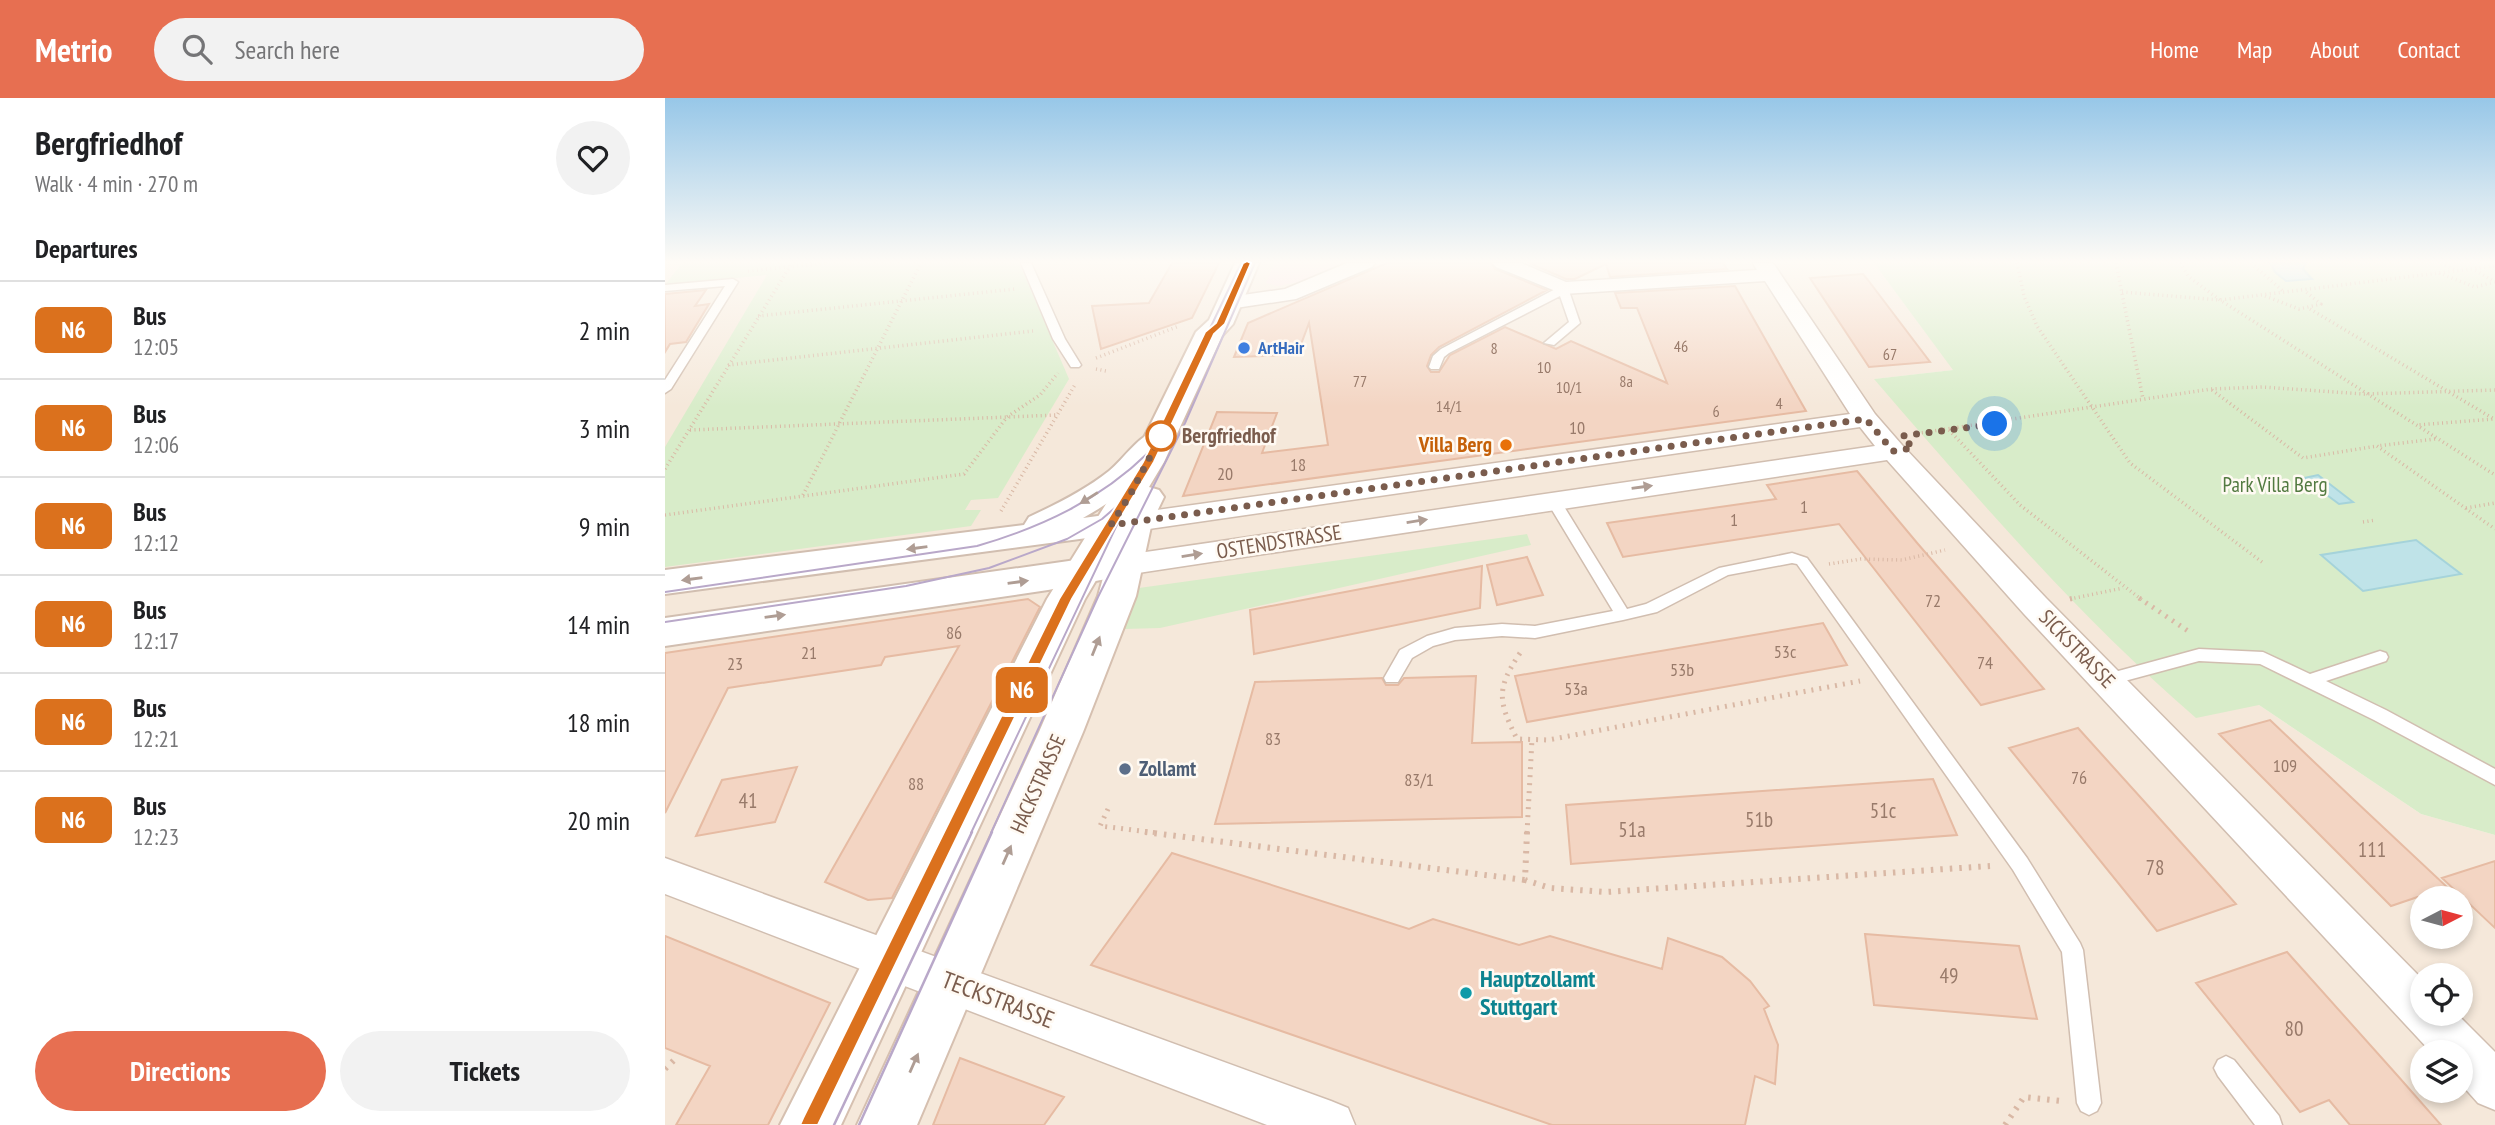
<!DOCTYPE html>
<html lang="en">
<head>
<meta charset="utf-8">
<style>
	:root { --surface:#fff; --page:#f2f2f2; --text:#202124; --muted:#757577; --line:#e0e0e0; --accent:#e76f51 }
	body { margin:0; font-family:"PT Sans Narrow",sans-serif; background:var(--page); color:var(--text); height:100vh; display:flex; flex-direction:column; font-size:26px; white-space:nowrap }
	* { box-sizing:border-box; margin:0 }
	p { font-size:23px; color:var(--muted) }
	.icon { flex:none; width:38px; height:38px; fill:none; stroke:currentColor; stroke-width:2; stroke-linecap:round; stroke-linejoin:round }
	.map { position:relative; flex:1; overflow:hidden }
	.details { display:flex; flex-direction:column; background:var(--surface); width:665px }
	.details>* { flex:none }
	.badge { padding:0 14px; border-radius:10px; font-size:24px; line-height:46px }
	.needle { width:46px; rotate:84deg }
	.tools { position:absolute; left:1745px; top:788px; display:grid; gap:14px }
	.tools a { display:grid; place-items:center; width:63px; height:63px; border-radius:50%; background:var(--surface); box-shadow:0 4px 10px #0003; font-size:35px }
	.you { position:absolute; width:35px; height:35px; margin:-18px; border:5px solid #fff; border-radius:50%; background:#1a73e8; box-shadow:0 0 0 10px #1a73e833 }
	.map>.badge { position:absolute; translate:-50% -50%; box-shadow:0 0 0 4px #fff }
	h2 { padding:0 35px; font-size:26px; line-height:63px }
	.round { display:grid; place-items:center; flex:none; width:74px; height:74px; border-radius:37px; background:var(--page) }
	.summary { display:flex; align-items:center; justify-content:space-between; height:119px; padding:0 35px }
	h1 { font-size:33px; font-weight:700; line-height:52px }
	.primary-button { display:flex; gap:14px; margin-top:auto; padding:14px 35px }
	.primary-button a { flex:1; height:80px; border-radius:42px; background:var(--accent); color:#fff; font-size:28px; font-weight:700; line-height:80px; text-align:center }
	.primary-button a+a { background:var(--page); color:var(--text) }
	ul { padding:0; list-style:none }
	li { display:flex; align-items:center; gap:21px; height:98px; padding:0 35px; border-top:2px solid var(--line) }
	li div { flex:1 }
	li b { display:block; font-size:26px }
	li em { font-style:normal }
	li .badge { min-width:77px; font-weight:700; text-align:center }
	header { display:flex; align-items:center; gap:42px; box-sizing:border-box; height:98px; padding:0 35px; background:var(--accent); color:#fff }
	header strong { font-size:33px }
	nav { display:flex; gap:38px; margin-inline-start:auto; font-size:24px }
	.search { width:490px; height:63px; background:var(--page); display:flex; align-items:center; gap:18px; box-sizing:border-box; padding:0 24px; border-radius:38px; color:var(--muted); font-size:26px }
	main { display:flex; flex:1; min-height:0 }
	.map>svg:first-child { display:block }
	.residential { fill:#f5e8da; fill-rule:evenodd }
	.medical { fill:#fbdfe3 }
	.green { fill:#d8ecc9 }
	.water { fill:#bfe3e8; stroke:#a5d3da; stroke-width:2 }
	.building { fill:#f3d5c3; stroke:#e6bba3; stroke-width:2 }
	.lines { fill:none; stroke-linecap:round; stroke-linejoin:round }
	.service-casing { stroke:#d1beb0; stroke-width:3 }
	.minor-casing { stroke:#d1beb0; stroke-width:3 }
	.tertiary-casing { stroke:#d1beb0; stroke-width:4 }
	.secondary-casing { stroke:#d6c0b0; stroke-width:4 }
	.path-far2 { stroke:#d9b8a5; stroke-width:3.5; stroke-dasharray:1 3.5; stroke-linecap:butt }
	.path-far1 { stroke:#d9b8a5; stroke-width:5; stroke-dasharray:2 6; stroke-linecap:butt }
	.path { stroke:#d9b8a5; stroke-width:6; stroke-dasharray:2.5 7; stroke-linecap:butt }
	.service { fill:#fff; fill-rule:evenodd }
	.minor { fill:#fff; fill-rule:evenodd }
	.tertiary { fill:#fff; fill-rule:evenodd }
	.secondary { fill:#fff; fill-rule:evenodd }
	.tram-far1 { stroke:#b9a8c9; stroke-width:2 }
	.tram { stroke:#b9a8c9; stroke-width:2.5 }
	.oneway { fill:#af9d94 }
	.line { fill:#db711d; stroke:#fff; stroke-width:2 }
	.walk { stroke:#7a5c4d; stroke-width:7; stroke-dasharray:0 12.6 }
	.shop-dot { fill:#3f7fe0; stroke:#fffaf3; stroke-width:2.5 }
	.stop-dot { fill:#fff; stroke:#db711d; stroke-width:3.5 }
	.food-dot { fill:#e8710a; stroke:#fffaf3; stroke-width:2.5 }
	.service-dot { fill:#5c6f8a; stroke:#fffaf3; stroke-width:2.5 }
	.culture-dot { fill:#0f9aa8; stroke:#fffaf3; stroke-width:2.5 }
	.labels { text-anchor:middle; stroke-width:5; stroke-linejoin:round; paint-order:stroke }
	.far-number-label { font-size:16px; fill:#987a6a }
	.far-shop-label { font-size:18px; font-weight:bold; fill:#366cbe; stroke:#fffaf3; text-anchor:start }
	.number-label { font-size:18px; fill:#987a6a }
	.stop-label { font-size:21px; font-weight:bold; fill:#7a5c4d; stroke:#fffaf3; text-anchor:start }
	.food-label { font-size:21px; font-weight:bold; fill:#c56008; stroke:#fffaf3; text-anchor:end }
	.park-label { font-size:21px; fill:#537a41; stroke:#fffaf3 }
	.street-label { font-size:21px; fill:#7a5c4d; stroke:#fffaf3 }
	.service-label { font-size:21px; font-weight:bold; fill:#4e5e75; stroke:#fffaf3; text-anchor:start }
	.near-number-label { font-size:21px; fill:#987a6a }
	.near-culture-label { font-size:24px; font-weight:bold; fill:#0d838f; stroke:#fffaf3; text-anchor:start }
	.near-street-label { font-size:24px; fill:#7a5c4d; stroke:#fffaf3 }
</style>
</head>
<body>
<header>
<strong>Metrio</strong>
<div class="search"><svg class="icon" aria-label="search" viewBox="0 0 24 24"><circle cx="10" cy="10" r="6"/><path d="M15 15l6 6"/></svg>Search here</div>
<nav><a>Home</a><a>Map</a><a>About</a><a>Contact</a></nav>
</header>
<main>
<section class="details">
<div class="summary"><div><h1>Bergfriedhof</h1><p>Walk · 4 min · 270 m</p></div><a class="round"><svg class="icon" aria-label="heart" viewBox="0 0 24 24"><path d="M12 20l-8-8c-3-5 5-10 8-4 3-6 11-1 8 4z"/></svg></a></div>
<h2>Departures</h2>
<ul>
<li><span class="badge" style="background:#db711d;color:#fff">N6</span><div><b>Bus</b><p>12:05</p></div><em>2 min</em></li>
<li><span class="badge" style="background:#db711d;color:#fff">N6</span><div><b>Bus</b><p>12:06</p></div><em>3 min</em></li>
<li><span class="badge" style="background:#db711d;color:#fff">N6</span><div><b>Bus</b><p>12:12</p></div><em>9 min</em></li>
<li><span class="badge" style="background:#db711d;color:#fff">N6</span><div><b>Bus</b><p>12:17</p></div><em>14 min</em></li>
<li><span class="badge" style="background:#db711d;color:#fff">N6</span><div><b>Bus</b><p>12:21</p></div><em>18 min</em></li>
<li><span class="badge" style="background:#db711d;color:#fff">N6</span><div><b>Bus</b><p>12:23</p></div><em>20 min</em></li>
</ul>
<div class="primary-button"><a>Directions</a><a>Tickets</a></div>
</section>
<div class="map">
<svg width="1830" height="1027" viewBox="0 0 1830 1027">
	<rect width="100%" height="100%" fill="#fdf6ec"/>
	<path class="residential" d="M0,165H1209L1289,272L1210,281L1594,607L1756,716L1830,737V1027H0ZM1757,800H1796V838H1757ZM1757,877H1796V915H1757ZM1757,954H1796V992H1757Z"/>
	<path class="medical" d="M609,165H684L643,182L613,188L601,185Z"/>
	<path class="green" d="M17,165H354L404,281L333,400L306,402L300,412H316L306,428L0,469V349L102,177L0,187Z
		M1209,165H1830V737L1756,716L1594,607L1531,620C1413,518 1311,399 1209,281L1288,272Z
		M862,436L866,447L495,530L459,531L474,490Z"/>
	<path class="water" d="M1605,165H1641L1638,171L1647,181L1621,183L1610,174Z
		M1653,377L1688,404L1674,406L1639,380Z
		M1751,442L1796,476L1698,493L1656,457Z"/>
	<path class="building" d="M507,165H554L527,220L436,251L427,208L484,205Z
		M722,165H826L830,171L882,192L774,249L766,257L762,268L766,274H774L785,257L840,229L891,251L906,243L1002,285L972,210H956L950,195L1070,188L1141,313L518,398L552,314L612,315L597,355L663,347L644,225L632,257L569,259L583,225Z
		M864,165H1058L1062,171L945,179L941,166L910,181H901Z
		M1198,176L1203,182L1265,264L1204,269L1145,180Z
		M41,192L30,208L44,206L21,244L5,246L0,254V196Z
		M1192,373L1253,446L1379,591L1316,607L1174,426L958,459L942,425L1111,401L1102,387Z
		M862,459L878,497L832,507L822,467Z
		M817,468L815,510L589,556L585,512Z
		M363,501L375,509L227,800L203,802L160,784L294,548L220,559L216,567L63,590L0,715V555Z
		M1158,525L1182,567L862,624L850,578Z
		M811,578L807,645L857,644V719L550,726L590,584L717,580L721,587H733L739,580Z
		M1605,622L1687,700L1782,789L1726,808L1554,636Z
		M1413,630L1486,711L1571,806L1492,833L1344,650Z
		M132,669L110,724L31,738L57,682Z
		M1268,681L1292,737L906,766L901,707Z
		M507,755L744,831L768,821L854,847L885,838L997,871L1003,840L1057,859L1085,883L1104,908L1099,911L1113,947L1110,986L1090,978L1080,1027H887L426,867Z
		M1830,763V830L1777,780Z
		M1200,836L1354,848L1372,921L1209,907Z
		M0,838L165,905L103,1027H11L45,968L0,950Z
		M1622,854L1732,977L1776,1027H1685L1664,1002L1635,1014L1531,885Z
		M295,960L399,999L379,1027H268Z"/>
	<g class="lines">
		<defs>
			<path id="service" d="M356,165H366L400,241L416,267L414,269H406L388,241Z
				M68,181L73,184L6,291L0,295V282L60,188L0,193V187Z
				M898,187L903,190L915,225L889,247L879,245L904,224L895,198L784,255L779,259L774,271H766L764,269L768,258L776,251Z
				M888,398L895,402L962,511L981,506L1054,470L1127,455L1142,460L1362,760L1415,845L1418,852L1436,1005L1432,1013L1424,1017L1416,1013L1412,1005L1397,854L1348,772L1132,466L1127,465L1063,477L992,514L958,522L870,540L837,538L790,542L768,548L747,560L733,584H721L719,580L735,552L762,538L790,530L837,526L870,528L948,513L881,402Z
				M1534,551L1598,554L1645,576L1715,553L1721,555L1723,559L1721,563L1661,583L1721,612L1830,671V687L1709,622L1595,566L1534,563L1441,588L1435,586L1433,582L1435,578Z
				M1561,958L1569,962L1614,1018L1617,1027H1590L1553,978L1549,970L1553,962Z"/>
			<path id="minor" d="M682,165H710L707,169L631,201L564,211L557,209L553,205L557,201L564,199L620,191Z
				M828,165H856L901,184L1092,172L1088,165H1108L1210,316L1237,347L1381,500L1757,881V915H1791L1830,954V1012L1813,1005L1796,986V954H1766L1359,516L1222,362L460,477L449,474L445,467L449,460L460,457L1210,348L1195,329L470,433L460,430L456,424L460,418L470,415L1185,316L1100,183L898,196L831,169Z
				M0,760L666,1003L683,1010L690,1027H602L0,796Z"/>
			<path id="tertiary" d="M494,332L505,334L510,341C486,375 454,400 418,420L470,413L482,416L487,424L482,432L0,496V472L359,427L364,419C392,406 420,392 444,373C460,360 474,336 494,332Z
				M460,455L473,459L478,467L473,475L383,492L0,548V520Z"/>
			<path id="secondary" d="M570,165H594L568,226L557,238L499,364L484,389L494,392L499,399L487,424L471,498L418,634L252,1027H192L374,634L433,498L443,462L420,501L176,1027H115L382,501L467,364L531,234L544,222Z"/>
		</defs>
		<use href="#service" class="service-casing"/>
		<use href="#minor" class="minor-casing"/>
		<use href="#tertiary" class="tertiary-casing"/>
		<use href="#secondary" class="secondary-casing"/>
		<path class="path-far2" d="M1352,165L1359,198L1372,228L1465,365L1597,464
			M1451,165L1478,301
			M1515,165L1524,179L1555,202L1830,377
			M1586,165L1619,194
			M1776,165L1790,172
			M83,173L162,165
			M1774,175L1810,189L1830,184L1808,171
			M1457,194L1555,202L1830,168
			M1600,198L1634,211L1656,206L1640,193
			M1645,211L1829,321L1752,327
			M93,218L350,191
			M431,260L514,228
			M63,267L368,233
			M431,271L441,273
			M1547,292L1638,360L1712,348
			M25,332L392,317
			M1284,332L1355,407L1477,502
			M1248,336L1546,291L1597,289L1699,296L1830,292
			M1770,341L1712,348L1830,431
			M0,371L127,165
			M138,397L256,165
			M1801,410L1830,405
			M336,413L411,285
			M0,417L299,376L342,319L375,297L393,275
			M1698,424L1711,422
			M1164,466L1196,461L1237,462L1280,452
			M1405,501L1458,490"/>
		<path class="path-far1" d="M1474,500L1526,535
			M1405,501L1409,500
			M855,555C831,591 833,603 852,641L883,642L1195,583
			M443,711L435,728L493,735
			M862,735L867,641"/>
		<path class="path" d="M480,734L860,782
			M862,734L860,782L885,790L941,794L1325,768
			M0,971L9,962
			M1340,1027L1359,999L1397,1003"/>
		<use href="#service" class="service"/>
		<use href="#minor" class="minor"/>
		<use href="#tertiary" class="tertiary"/>
		<use href="#secondary" class="secondary"/>
		<path class="tram-far1" d="M0,494L312,448C377,429 435,402 484,354
			M0,524L241,488L324,470L402,441L437,421L466,396
			M306,735L576,165
			M326,735L433,499L520,325L590,165"/>
		<path class="tram" d="M169,1027L307,734
			M194,1027L327,734"/>
	</g>
	<defs><path id="oneway-solid" d="M-6-.8H1V-3.2L6.5 0L1 3.2V.8H-6Z" transform="scale(1.75)"/></defs>
	<g class="oneway">
		<use href="#oneway-solid" transform="translate(977 389) rotate(-8)"/>
		<use href="#oneway-solid" transform="translate(424 400) rotate(148)"/>
		<use href="#oneway-solid" transform="translate(752 423) rotate(-9)"/>
		<use href="#oneway-solid" transform="translate(252 450) rotate(172)"/>
		<use href="#oneway-solid" transform="translate(527 457) rotate(-9)"/>
		<use href="#oneway-solid" transform="translate(27 481) rotate(172)"/>
		<use href="#oneway-solid" transform="translate(353 484) rotate(-8)"/>
		<use href="#oneway-solid" transform="translate(110 518) rotate(-8)"/>
		<use href="#oneway-solid" transform="translate(431 548) rotate(-68)"/>
		<use href="#oneway-solid" transform="translate(342 757) rotate(-66)"/>
		<use href="#oneway-solid" transform="translate(249 965) rotate(-66)"/>
	</g>
	<linearGradient id="sky" x2="0" y2="1"><stop stop-color="#97c7e8"/><stop offset="0.53" stop-color="#fefbf6"/><stop offset="1" stop-color="#fefbf6" stop-opacity="0"/></linearGradient>
	<rect width="1830" height="309" fill="url(#sky)"/>
	<path class="line" d="M582,163L586,165L560,226L549,236L489,364L407,501L153,1027H135L138,1020L394,501L478,364L540,234L551,225L578,165Z"/>
	<g class="lines">
		<path class="walk" d="M496,338L465,397L446,427L1201,321L1228,353L1248,350L1237,338L1330,326"/>
	</g>
	<circle class="shop-dot" cx="579" cy="250" r="7"/>
	<circle class="stop-dot" cx="496" cy="338" r="14"/>
	<circle class="food-dot" cx="841" cy="347" r="7"/>
	<circle class="service-dot" cx="460" cy="671" r="7"/>
	<circle class="culture-dot" cx="801" cy="895" r="7"/>
	<g class="labels">
		<g class="far-number-label">
			<text x="1016" y="254">46</text>
			<text x="829" y="256">8</text>
			<text x="1225" y="262">67</text>
			<text x="879" y="275">10</text>
			<text x="695" y="289">77</text>
			<text x="961" y="289">8a</text>
			<text x="904" y="295">10/1</text>
			<text x="1114" y="311">4</text>
			<text x="784" y="314">14/1</text>
			<text x="1051" y="319">6</text>
		</g>
		<g class="far-shop-label">
			<text x="593" y="256">ArtHair</text>
		</g>
		<g class="number-label">
			<text x="912" y="336">10</text>
			<text x="633" y="373">18</text>
			<text x="560" y="382">20</text>
			<text x="1139" y="415">1</text>
			<text x="1069" y="428">1</text>
			<text x="1268" y="509">72</text>
			<text x="289" y="541">86</text>
			<text x="1120" y="560">53c</text>
			<text x="144" y="561">21</text>
			<text x="1320" y="571">74</text>
			<text x="70" y="572">23</text>
			<text x="1017" y="578">53b</text>
			<text x="911" y="597">53a</text>
			<text x="608" y="647">83</text>
			<text x="1620" y="674">109</text>
			<text x="1414" y="686">76</text>
			<text x="754" y="688">83/1</text>
			<text x="251" y="692">88</text>
		</g>
		<g class="stop-label">
			<text x="517" y="345">Bergfriedhof</text>
		</g>
		<g class="food-label">
			<text x="827" y="354">Villa Berg</text>
		</g>
		<g class="park-label">
			<text x="1610" y="394">Park Villa Berg</text>
		</g>
		<g class="street-label">
			<text transform="translate(614 444) rotate(-9)" y="7">OSTENDSTRASSE</text>
			<text transform="translate(1412 551) rotate(46)" y="7">SICKSTRASSE</text>
			<text transform="translate(373 686) rotate(-66)" y="7">HACKSTRASSE</text>
		</g>
		<g class="service-label">
			<text x="474" y="678">Zollamt</text>
		</g>
		<g class="near-number-label">
			<text x="83" y="710">41</text>
			<text x="1218" y="720">51c</text>
			<text x="1094" y="729">51b</text>
			<text x="967" y="739">51a</text>
			<text x="1707" y="759">111</text>
			<text x="1490" y="777">78</text>
			<text x="1284" y="885">49</text>
			<text x="1629" y="938">80</text>
		</g>
		<g class="near-culture-label">
			<text x="815" y="889">Hauptzollamt<tspan x="815" dy="28">Stuttgart</tspan></text>
		</g>
		<g class="near-street-label">
			<text transform="translate(333 902) rotate(21)" y="8">TECKSTRASSE</text>
		</g>
	</g>
</svg>
<div class="tools">
<a><svg class="needle" viewBox="-14 -14 28 28"><path d="M0-13l5 13h-10z" fill="#e53935"/><path d="M0 13l5-13h-10z" fill="#757577"/></svg></a>
<a><svg class="icon" aria-label="locate" viewBox="0 0 24 24"><circle cx="12" cy="12" r="6"/><path d="M12 2v4M12 18v4M2 12h4M18 12h4"/></svg></a>
<a><svg class="icon" aria-label="layers" viewBox="0 0 24 24"><path d="M12 4l9 5-9 5-9-5zM3 14l9 5 9-5"/></svg></a>
</div>
<div class="you" style="left:1330px;top:326px"></div>
<b class="badge" style="left:357px;top:592px;background:#db711d;color:#fff">N6</b>
</div>
</main>
</body>
</html>
